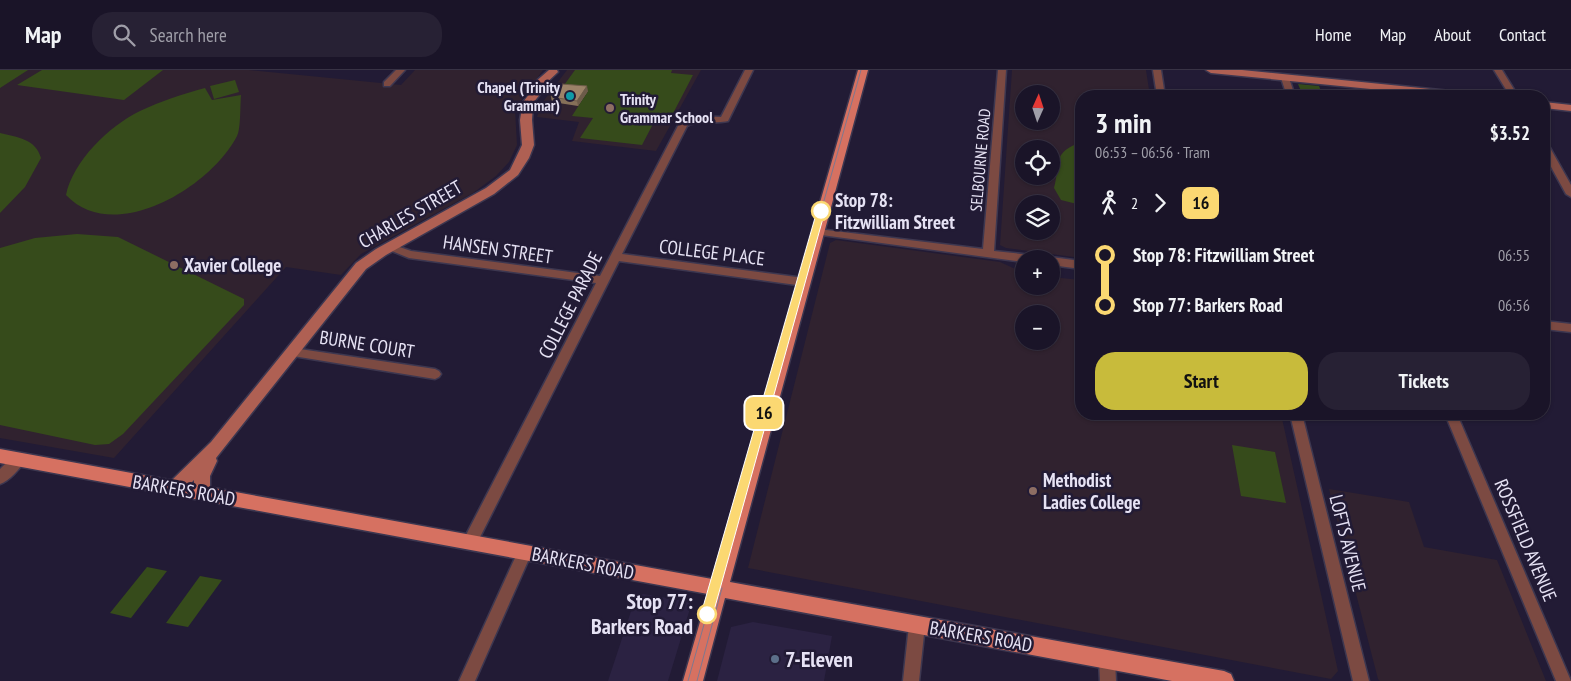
<!DOCTYPE html>
<html lang="en">
<head>
<meta charset="utf-8">
<style>
	:root { --surface:#1a1428; --page:#272134; --text:#f1f3f6; --muted:#9f9ea8; --line:#383345; --accent:#c8bb3b }
	body { margin:0; font-family:"PT Sans Narrow",sans-serif; background:var(--page); color:var(--text); height:100vh; display:flex; flex-direction:column; font-size:19px; white-space:nowrap }
	* { box-sizing:border-box; margin:0 }
	p { font-size:16px; color:var(--muted) }
	.icon { flex:none; width:28px; height:28px; fill:none; stroke:currentColor; stroke-width:2; stroke-linecap:round; stroke-linejoin:round }
	.map { position:relative; flex:1; overflow:hidden }
	.drawer { position:absolute; left:1075px; top:20px; width:475px; height:330px; display:flex; flex-direction:column; background:var(--surface); border-radius:20px; box-shadow:0 1px 4px #0004,0 0 0 1px var(--line) }
	.drawer>* { flex:none }
	.badge { padding:0 10px; border-radius:8px; font-size:18px; line-height:32px }
	.needle { width:32px; rotate:3deg }
	.controls { position:absolute; left:1015px; top:15px; display:grid; gap:10px }
	.controls a { display:grid; place-items:center; width:45px; height:45px; border-radius:50%; background:var(--surface); box-shadow:0 1px 4px #0004,0 0 0 1px var(--line); font-size:25px }
	.map>.badge { position:absolute; translate:-50% -50%; box-shadow:0 0 0 2px #fff }
	.legs { display:flex; align-items:center; gap:8px; height:55px; padding:0 20px; font-size:16px }
	.legs p { margin-inline-start:auto }
	.headline { display:flex; align-items:center; justify-content:space-between; height:85px; padding:0 20px }
	h1 { font-size:28px; font-weight:700; line-height:38px }
	.button { display:flex; gap:10px; margin-top:auto; padding:10px 20px }
	.button a { flex:1; height:58px; border-radius:20px; background:var(--accent); color:#111; font-size:20px; font-weight:700; line-height:58px; text-align:center }
	.button a+a { background:var(--page); color:var(--text) }
	ul { padding:0 20px; list-style:none }
	li { display:flex; align-items:center; gap:18px; height:50px; font-size:19px }
	li i { display:grid; place-items:center; width:8px; height:100%; margin:0 6px; background:currentColor }
	li i::after { content:''; width:12px; height:12px; margin:-6px; border:4px solid; border-radius:50%; background:var(--surface) }
	li p { margin-inline-start:auto }
	li:first-child i { background:linear-gradient(#0000 50%,currentColor 0) }
	li:last-child i { background:linear-gradient(currentColor 50%,#0000 0) }
	header { display:flex; align-items:center; gap:30px; box-sizing:border-box; height:70px; padding:0 25px; background:var(--surface); border-bottom:1px solid var(--line) }
	header strong { font-size:24px }
	nav { display:flex; gap:28px; margin-inline-start:auto; font-size:18px }
	.search { width:350px; height:45px; background:var(--page); display:flex; align-items:center; gap:12px; box-sizing:border-box; padding:0 18px; border-radius:20px; color:var(--muted); font-size:19px }
	.map>svg:first-child { display:block }
	.built { fill:#2b2242 }
	.education { fill:#30222f; fill-rule:evenodd }
	.green { fill:#364b1b }
	.lines { fill:none; stroke-linecap:round; stroke-linejoin:round }
	.street-casing { stroke:#3d3750; stroke-width:3 }
	.secondary-casing { stroke:#3d3750; stroke-width:3 }
	.primary-casing { stroke:#3d3750; stroke-width:3 }
	.street { fill:#7c4a42; fill-rule:evenodd }
	.secondary { fill:#af6053; fill-rule:evenodd }
	.primary { fill:#d67161; fill-rule:evenodd }
	.tram { stroke:#7e788f; stroke-width:1 }
	.wall { fill:#867059 }
	.shaded-wall { fill:#6d5b49 }
	.building { fill:#9c8268; stroke:#6d5b49 }
	.line-1 { fill:#fbd872; stroke:#fff }
	.culture-dot { fill:#0f9aa8; stroke:#221b35; stroke-width:2 }
	.education-dot { fill:#8d6e63; stroke:#221b35; stroke-width:2 }
	.stop-1-dot { fill:#fff; stroke:#fbd872; stroke-width:2.5 }
	.service-dot { fill:#5c6f8a; stroke:#221b35; stroke-width:2 }
	.labels { text-anchor:middle; stroke-width:5; stroke-linejoin:round; paint-order:stroke }
	.far-poi-label { font-size:16px; font-weight:bold; fill:#e6e2f4; stroke:#221b35; text-anchor:end }
	.far-street-label { font-size:16px; fill:#e6e2f4; stroke:#221b35 }
	.stop-label { font-size:19px; font-weight:bold; fill:#e6e2f4; stroke:#221b35; text-anchor:start }
	.street-label { font-size:19px; fill:#e6e2f4; stroke:#221b35 }
	.poi-label { font-size:19px; font-weight:bold; fill:#e6e2f4; stroke:#221b35; text-anchor:start }
	.near-stop-label { font-size:22px; font-weight:bold; fill:#e6e2f4; stroke:#221b35; text-anchor:end }
	.near-poi-label { font-size:22px; font-weight:bold; fill:#e6e2f4; stroke:#221b35; text-anchor:start }
</style>
</head>
<body>
<header>
<strong>Map</strong>
<div class="search"><svg class="icon" aria-label="search" viewBox="0 0 24 24"><circle cx="10" cy="10" r="6"/><path d="M15 15l6 6"/></svg>Search here</div>
<nav><a>Home</a><a>Map</a><a>About</a><a>Contact</a></nav>
</header>
<div class="map">
<svg width="1571" height="611" viewBox="0 0 1571 611">
	<rect width="100%" height="100%" fill="#221b35"/>
	<path class="built" d="M637,523L692,532L668,611H608Z
		M753,552L832,566L824,611H717L731,557Z"/>
	<path class="education" d="M0,0H249L401,15L415,0H543L515,39L517,75L509,92L496,106L473,123L361,184L341,205L286,197L114,388L0,368Z
		M567,0H701L656,81L572,71L579,52L537,47L542,33Z
		M1012,0H1146L1150,26H1081V188L1006,178L1000,175ZM1024,24H1051V51H1024ZM1024,79H1051V106H1024ZM1024,134H1051V161H1024Z
		M836,170L1000,192L1024,203V216H1051V207L1081,210V344H1281L1338,601L1331,609L748,498L830,173ZM1024,244H1051V271H1024Z
		M1329,419L1409,432L1424,477L1497,490L1546,611H1380L1378,609Z"/>
	<path class="green" d="M0,0H28L0,18Z
		M42,0H163L124,30L17,15Z
		M575,0H672L671,3L693,5L667,55L653,54L642,75L580,68L593,48L572,46L588,21L562,18Z
		M235,10L239,22L214,29L210,16Z
		M1298,14L1319,16L1323,26H1303Z
		M205,18L212,30L241,25C240,35 241,59 237,66C211,117 114,176 66,125C73,91 109,56 140,41C161,31 183,24 205,18Z
		M0,63C17,67 36,69 41,88L25,117L0,143Z
		M1074,75L1081,76V135L1061,130L1054,118C1060,98 1052,85 1074,75Z
		M77,164L118,167L244,229V235L123,364L109,374L95,375L0,355V178L35,168Z
		M1232,375L1275,382L1286,433L1241,426Z
		M147,497L167,501L131,548L110,543Z
		M200,506L222,510L188,557L166,553Z"/>
	<g class="lines">
		<defs>
			<path id="street" d="M396,0H405L390,16H384V12Z
				M745,0H753L728,51C716,54 695,50 687,56L622,184L804,208L810,212L804,216L619,191L475,477L470,478L465,477L463,472L465,467L596,213L409,188L387,179L386,177L391,174L411,181L600,206L680,52L690,46L721,47Z
				M998,0H1006L994,181L1031,185L1036,189H1024V192L814,164L813,162L818,159L983,179Z
				M1153,0H1161L1165,26H1157Z
				M1494,0H1502L1518,26H1510Z
				M1285,5L1289,8L1295,26H1287L1281,8Z
				M1544,73L1549,76L1571,115V127L1566,124L1544,84Z
				M1051,187L1081,191V199L1051,195V189H1047Z
				M1544,251L1571,254V262L1544,259Z
				M293,278L435,299L439,301L441,304L439,307L435,309L293,286L287,282Z
				M1290,344H1302L1369,611H1353Z
				M1445,344H1457L1571,611H1556Z
				M18,385L23,386L25,390C20,399 9,411 0,414V399L13,386Z
				M525,476L530,477L532,482L475,611H459L520,477Z
				M917,548L923,550L925,555L919,611H903L909,555L911,550Z
				M1107,582L1113,585L1115,590L1116,611H1100L1099,590L1101,585Z"/>
			<path id="secondary" d="M549,0H557L558,2L543,16L541,23L533,33L532,50L534,75L529,88L518,105L494,124L386,185L366,199L216,388L217,391L210,406V423L208,428L202,430L196,428L194,423V410C186,418 181,427 169,423L167,418L169,413L211,372L356,193L376,179L486,118L510,100L522,75L520,50L523,32L531,22L534,13Z
				M1206,0H1242L1470,23L1475,26H1441L1211,3Z
				M1544,32L1571,35V41L1544,38Z"/>
			<path id="primary" d="M858,0H868L730,512L1224,601L1231,604L1234,611H1172L725,528L703,611H683L708,524L0,393V379L712,509Z"/>
		</defs>
		<use href="#street" class="street-casing"/>
		<use href="#secondary" class="secondary-casing"/>
		<use href="#primary" class="primary-casing"/>
		<use href="#street" class="street"/>
		<use href="#secondary" class="secondary"/>
		<use href="#primary" class="primary"/>
		<path class="tram" d="M688,611L861,0
			M697,611L722,518"/>
	</g>
	<path class="wall" d="M588,21L578,36L552,32L551,27Z"/>
	<path class="shaded-wall" d="M587,16L588,21L578,36L577,31Z"/>
	<path class="building" d="M561,14L587,16L577,31L551,27Z"/>
	<path class="line-1" d="M821,138L825,141L713,544L711,548L707,550L703,548L701,544L817,141Z"/>
	<circle class="culture-dot" cx="570" cy="26" r="5"/>
	<g class="education-dot">
		<circle cx="610" cy="38" r="5"/>
		<circle cx="174" cy="195" r="5"/>
		<circle cx="1033" cy="421" r="5"/>
	</g>
	<g class="stop-1-dot">
		<circle cx="821" cy="141" r="9"/>
		<circle cx="707" cy="544" r="9"/>
	</g>
	<circle class="service-dot" cx="775" cy="589" r="5"/>
	<g class="labels">
		<g class="far-poi-label">
			<text x="560" y="23">Chapel (Trinity<tspan x="560" dy="18">Grammar)</tspan></text>
			<text x="620" y="35" text-anchor="start">Trinity<tspan x="620" dy="18">Grammar School</tspan></text>
		</g>
		<g class="far-street-label">
			<text transform="translate(980 90) rotate(-85)" y="6">SELBOURNE ROAD</text>
		</g>
		<g class="stop-label">
			<text x="835" y="137">Stop 78:<tspan x="835" dy="22">Fitzwilliam Street</tspan></text>
		</g>
		<g class="street-label">
			<text transform="translate(410 144) rotate(-30)" y="7">CHARLES STREET</text>
			<text transform="translate(498 179) rotate(8)" y="7">HANSEN STREET</text>
			<text transform="translate(712 182) rotate(7)" y="7">COLLEGE PLACE</text>
			<text transform="translate(570 235) rotate(-63)" y="7">COLLEGE PARADE</text>
			<text transform="translate(367 274) rotate(9)" y="7">BURNE COURT</text>
			<text transform="translate(184 420) rotate(10)" y="7">BARKERS ROAD</text>
			<text transform="translate(1526 470) rotate(67)" y="7">ROSSFIELD AVENUE</text>
			<text transform="translate(1348 473) rotate(76)" y="7">LOFTS AVENUE</text>
			<text transform="translate(583 493) rotate(11)" y="7">BARKERS ROAD</text>
			<text transform="translate(981 566) rotate(10)" y="7">BARKERS ROAD</text>
		</g>
		<g class="poi-label">
			<text x="184" y="202">Xavier College</text>
			<text x="1043" y="417">Methodist<tspan x="1043" dy="22">Ladies College</tspan></text>
		</g>
		<g class="near-stop-label">
			<text x="693" y="539">Stop 77:<tspan x="693" dy="25">Barkers Road</tspan></text>
		</g>
		<g class="near-poi-label">
			<text x="785" y="597">7-Eleven</text>
		</g>
	</g>
</svg>
<div class="controls">
<a><svg class="needle" viewBox="-14 -14 28 28"><path d="M0-13l5 13h-10z" fill="#e53935"/><path d="M0 13l5-13h-10z" fill="#9f9ea8"/></svg></a>
<a><svg class="icon" aria-label="locate" viewBox="0 0 24 24"><circle cx="12" cy="12" r="6"/><path d="M12 2v4M12 18v4M2 12h4M18 12h4"/></svg></a>
<a><svg class="icon" aria-label="layers" viewBox="0 0 24 24"><path d="M12 4l9 5-9 5-9-5zM3 14l9 5 9-5"/></svg></a>
<a>+</a>
<a>−</a>
</div>
<b class="badge" style="left:764px;top:343px;background:#fbd872;color:#111">16</b>
<section class="drawer">
<div class="headline"><div><h1>3 min</h1><p>06:53 – 06:56 · Tram</p></div><b>$3.52</b></div>
<div class="legs"><svg class="icon" aria-label="walk" viewBox="0 0 24 24"><circle cx="13" cy="4" r="2"/><path d="M13 8l-2 6 4 7M11 14l-3 7M7 12l3-4h3l4 4"/></svg>2<svg class="icon" aria-label="forward" viewBox="0 0 24 24"><path d="M9 5l7 7-7 7"/></svg><b class="badge" style="background:#fbd872;color:#111">16</b></div>
<ul>
<li><i style="color:#fbd872"></i><b>Stop 78: Fitzwilliam Street</b><p>06:55</p></li>
<li><i style="color:#fbd872"></i><b>Stop 77: Barkers Road</b><p>06:56</p></li>
</ul>
<div class="button"><a>Start</a><a>Tickets</a></div>
</section>
</div>
</body>
</html>
